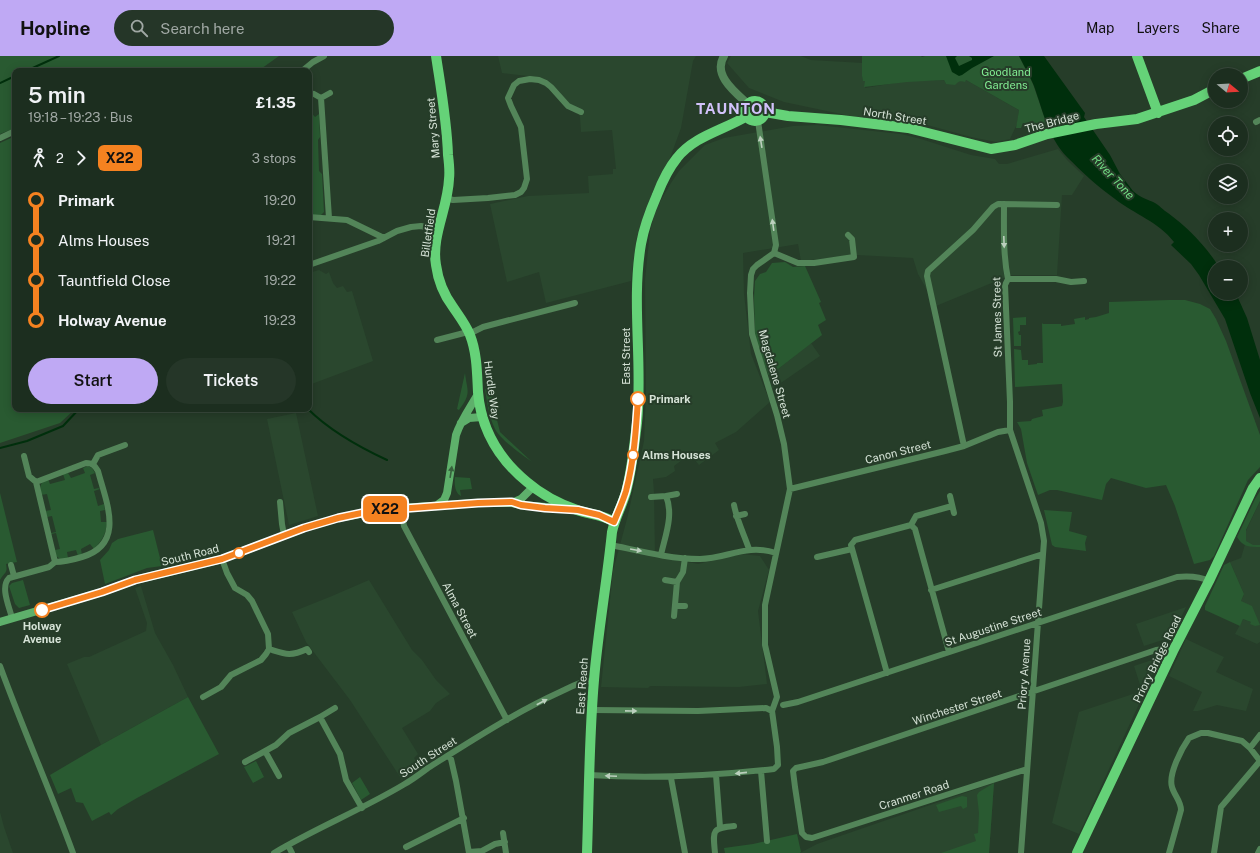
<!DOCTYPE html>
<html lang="en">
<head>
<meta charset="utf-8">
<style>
	:root { --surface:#1c2e1f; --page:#253628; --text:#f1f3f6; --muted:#a0a8a4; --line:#3a4a3d; --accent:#bfa9f4 }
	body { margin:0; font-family:"Public Sans",sans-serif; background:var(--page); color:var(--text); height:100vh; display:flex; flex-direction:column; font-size:15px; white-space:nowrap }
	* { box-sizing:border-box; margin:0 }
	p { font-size:13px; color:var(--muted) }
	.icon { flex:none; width:22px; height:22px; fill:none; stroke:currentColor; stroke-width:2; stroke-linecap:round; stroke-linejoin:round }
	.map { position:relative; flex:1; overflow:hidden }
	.details { position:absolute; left:12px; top:12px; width:300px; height:344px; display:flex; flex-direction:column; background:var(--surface); border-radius:8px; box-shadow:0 2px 10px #0003,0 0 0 1px var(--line) }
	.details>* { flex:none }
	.badge { padding:0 8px; border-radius:6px; font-size:14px; line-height:26px }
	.needle { width:26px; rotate:108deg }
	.buttons { position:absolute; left:1208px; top:12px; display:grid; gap:8px }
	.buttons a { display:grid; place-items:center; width:40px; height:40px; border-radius:50%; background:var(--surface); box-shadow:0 2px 10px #0003,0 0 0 1px var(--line); font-size:20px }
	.map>.badge { position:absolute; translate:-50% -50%; box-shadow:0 0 0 2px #fff }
	.legs { display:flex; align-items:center; gap:6px; height:44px; padding:0 16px; font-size:13px }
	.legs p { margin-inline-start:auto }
	.head { display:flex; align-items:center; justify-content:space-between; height:68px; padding:0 16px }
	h1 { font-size:22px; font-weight:600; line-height:30px }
	.action { display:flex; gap:8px; margin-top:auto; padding:8px 16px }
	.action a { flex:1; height:46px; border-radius:24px; background:var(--accent); color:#111; font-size:16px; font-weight:600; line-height:46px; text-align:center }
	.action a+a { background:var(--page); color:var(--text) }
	ul { padding:0 16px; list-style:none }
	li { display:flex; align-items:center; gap:14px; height:40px; font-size:15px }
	li i { display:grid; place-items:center; width:6px; height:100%; margin:0 5px; background:currentColor }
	li i::after { content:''; width:10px; height:10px; margin:-5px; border:3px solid; border-radius:50%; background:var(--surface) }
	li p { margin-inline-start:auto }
	li:first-child i { background:linear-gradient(#0000 50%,currentColor 0) }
	li:last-child i { background:linear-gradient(currentColor 50%,#0000 0) }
	header { display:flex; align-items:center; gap:24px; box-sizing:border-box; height:56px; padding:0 20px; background:var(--accent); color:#111 }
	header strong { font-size:19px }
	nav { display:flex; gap:22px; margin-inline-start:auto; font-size:14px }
	.search { width:280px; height:36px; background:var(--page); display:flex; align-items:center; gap:10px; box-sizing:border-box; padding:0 14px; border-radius:22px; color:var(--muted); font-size:15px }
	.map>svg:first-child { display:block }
	.built { fill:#2a472e }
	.green { fill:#295a31 }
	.water { fill:#002f0c }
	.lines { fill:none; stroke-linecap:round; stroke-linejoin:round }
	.stream { stroke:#002f0c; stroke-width:2 }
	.minor { stroke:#538559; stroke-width:6 }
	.tertiary { stroke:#538559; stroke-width:8 }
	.secondary { stroke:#5eb06b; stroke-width:8 }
	.primary { stroke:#65d278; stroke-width:10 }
	.oneway { fill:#bbcfbd }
	.oneway2 { fill:#37603d }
	.line-1-casing { stroke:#fff; stroke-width:9 }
	.line-1 { stroke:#f58220; stroke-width:6 }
	.stop-1-dot { fill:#fff; stroke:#f58220; stroke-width:2 }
	.labels { text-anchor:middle; stroke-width:4; stroke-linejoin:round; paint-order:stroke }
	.park-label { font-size:11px; fill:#83ef94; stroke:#263d29 }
	.street-label { font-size:11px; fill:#d5e2d6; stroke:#263d29 }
	.stop-label { font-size:11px; font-weight:bold; fill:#d5e2d6; stroke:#263d29; text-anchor:start }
	.water-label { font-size:12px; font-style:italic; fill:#70db82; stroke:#263d29 }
	.district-label { font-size:15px; font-weight:bold; letter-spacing:1px; fill:#d2c2fb; stroke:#263d29 }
</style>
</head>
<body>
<header>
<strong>Hopline</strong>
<div class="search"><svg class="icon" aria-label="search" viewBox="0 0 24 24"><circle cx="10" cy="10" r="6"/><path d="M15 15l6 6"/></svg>Search here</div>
<nav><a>Map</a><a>Layers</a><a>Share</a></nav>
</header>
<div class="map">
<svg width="1260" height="797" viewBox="0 0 1260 797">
	<rect width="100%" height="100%" fill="#263d29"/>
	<path class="built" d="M498,0H696L693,5L681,72L670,102L645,155L636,185L631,225L546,247L539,216L507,226L490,148L528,140L589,137L588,120L613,118V113H616L612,74L581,76L580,61L578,53L567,47L558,34L547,24L537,21L502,17Z
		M731,0H801L811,4L863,7L862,20L863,24L865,25V32L907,25L944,24L946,28L966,24L1019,54L1017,68L1010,83L996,86L971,81L920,67L860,62L784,46L749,32L727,7Z
		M817,69L901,78L921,83L971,99L995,103L999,108H1007L1058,93L1068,105L1084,120L1072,139H1062L1057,219H1011L936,250L918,218L913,202L857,199L801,205L798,188L743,197L744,238L751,298L770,346L736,376L715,387L719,394L699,409L690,398L674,410L675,415L666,421L653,423L654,437L655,500L698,508L741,498L760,500L769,514L758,555L767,628L739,631L650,630L648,632L601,631L613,515L628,459L644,385L646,336L645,224L650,175L656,153L671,127L679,115L705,89L724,82L793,70Z
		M319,214L326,218L329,216L333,227L337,232L343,230L347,236L352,235L373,305L309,329V217Z
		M811,287L820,300L772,333L769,320Z
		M296,357L318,460L289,469L267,363Z
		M1260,445V586L1257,588L1235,578L1243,563L1251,566L1255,570L1241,545L1244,538L1230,506L1241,502L1246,485V475Z
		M369,524L412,594L422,604L436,624L450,638L436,647L430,655L402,672L418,698L414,702L417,706L415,709L402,724L350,644L306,586L292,556L332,540Z
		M141,530L155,577L173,609L188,641L101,689L67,608L84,601H89L146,575L147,567L135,532Z
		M1186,551L1172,581L1144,590L1136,568Z
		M1186,583L1224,601L1216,616L1253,633L1246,655L1217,649L1198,655H1193L1202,636L1169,620Z
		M1155,603L1157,609L1079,778L1052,767L1079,656L1142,635L1134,610Z
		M994,727L989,797H800L817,788Z
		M0,756L4,771L13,797H0Z"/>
	<path class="green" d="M0,0H279L258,15H15V72L0,78Z
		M862,0H921L922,1L925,0H1019L1033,28L1047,69L1040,70L1038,68L1023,67L1021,72H1016L1019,54L966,24L965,26C960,24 958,26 955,29L946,28L944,24L907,26L864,31L865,25H863L862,20Z
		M309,54L315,61L319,58L320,81L318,84L319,115L322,118L324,156L321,159H309Z
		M15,80V353H75L60,367L0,387V87Z
		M785,206L793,211L805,210L821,246L819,247L826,264L818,269L822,279L769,320L759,295L755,279L754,241L755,225L760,218L766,216L772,207Z
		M1169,244H1185L1200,248L1210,253L1216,263L1226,285L1260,379V411L1248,424L1214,500L1210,504L1194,508L1175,450L1166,429L1146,432L1111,422L1106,428L1102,444L1057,434H1050L1038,439L1027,407L1021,373L1017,366L1031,365L1032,363L1043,360L1042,354L1062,350L1063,346L1062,328L1015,331L1014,293L1021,294L1022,304H1028V309L1037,308V307H1043L1042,267L1043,268H1061V270L1075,268L1074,263L1085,261V264L1089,263V262L1096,261L1109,257V246Z
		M1026,261V269H1020V275L1018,276L1019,279H1021V290H1014L1013,262Z
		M465,317C467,335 472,337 459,354L457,353Z
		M492,331L493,348L500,376L532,406C521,398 501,384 495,373C489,361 487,346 485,333Z
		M88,410L92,412L95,417L90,419L94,433L99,432L100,433L94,435L98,450L104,448L105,454L100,455L101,466H107C106,478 102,485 94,493L90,488L81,493L82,499L78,500L76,494L67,496L68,502L60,503L56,500L55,494L60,493L56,477L51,478V477L56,476L52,460L47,461L45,455L51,454L47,438L41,439C40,430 39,427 48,423L50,428L65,424L63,418L68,417L71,422L85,417L83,412Z
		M455,421L470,422L472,433L460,434L461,440C455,437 454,428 455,421Z
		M1260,435V445L1246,474V485L1253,489H1260V491C1249,491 1243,491 1237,481L1255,443Z
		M0,437L17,506L6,508C8,518 4,516 0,524Z
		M1044,454L1072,456L1069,475L1087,480L1085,487L1086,495L1055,491L1052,489Z
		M153,474L162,510L147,512L105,528L100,504L109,494L112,487L118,483Z
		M1230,506L1244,538L1241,545L1252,550L1260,569L1255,570L1250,568L1251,566L1243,563L1240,570L1205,554V550L1224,509Z
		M23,524L30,549L19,552L15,548L9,530L12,527Z
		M188,641L219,698L137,742L118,753L111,759L109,756L92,765L83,747L76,746L71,732L58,738L50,719L101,689Z
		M256,705L264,721L253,727L244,711Z
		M360,721L370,738L361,744L352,727Z
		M994,727L989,797H941L976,785L974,778L978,777L979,757L977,739L979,736Z
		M962,740L967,741V751L963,753L961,750L939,756L936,749Z
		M797,778L801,796L800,797H725L724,792L753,788Z"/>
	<path class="water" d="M946,0H957L955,2L959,10L972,4V2L969,0H994L972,12L962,19L959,20L952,16Z
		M1019,0H1044L1085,57L1084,61L1110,99L1120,118L1133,135C1139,141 1149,144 1155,147C1159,149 1163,154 1168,157C1188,172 1205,189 1219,211H1215V237H1233L1238,242L1247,262L1260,304V362L1250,337L1225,263L1199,219L1191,208L1171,189L1174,186C1159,166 1134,158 1115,143C1098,131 1082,116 1067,101C1048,81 1043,55 1034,30C1030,20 1024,10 1019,0Z"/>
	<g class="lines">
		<path class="stream" d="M26,15L59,0
			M0,27L15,20
			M302,353H308C330,375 359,391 387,404
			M0,392L27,385L63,370L79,353"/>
		<path class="minor" d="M302,15L313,6L324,0
			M314,38L321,42L330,37
			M321,42L329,162
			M758,65L776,189L774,197
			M1256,66L1260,64
			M0,82L15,75
			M446,142L453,144L488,142L515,139L521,136L524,132L527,123L521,71L511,50L508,42L514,29L519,25L530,23L539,24L546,27L551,31L568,50L581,56
			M1004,148C1004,173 1003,199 1008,223L1005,229L1010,346V374L1041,467L1044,485L1021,797
			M309,161L347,164L384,182
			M774,197L798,207H814L854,201L852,183L848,179
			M309,209L378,185L397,175L411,171L421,170L438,174
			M1008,223H1056L1071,226L1084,225
			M469,278L483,271L575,247
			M437,284L468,276
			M964,390L927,220L928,215L973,174L993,151L998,148L1057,149
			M24,400L29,420L36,426
			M93,408L98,399L125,389
			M790,433L945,395L964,390L998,376L1010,374
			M666,440L677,438
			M950,440L954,457
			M651,441L666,440C674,459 665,480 661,499
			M280,446L282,468L284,479
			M734,449C737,465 744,478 749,493
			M401,452L404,470L507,664
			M736,460L745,458
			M911,469L915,473L949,596
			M911,469L916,460L952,450
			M611,489C640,495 670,503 700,503C727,503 746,487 776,497
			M817,501L852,493
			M11,509L14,520
			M665,524L677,526
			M931,534L1043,498
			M675,550H685
			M674,560L677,526L683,516L685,502
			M12,562C9,550 0,531 9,522L49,511L55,506L36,426L86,407C93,407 95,410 98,415C106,446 126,488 82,501C72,504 64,506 55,506
			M269,593C285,598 290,601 307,593L309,596
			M0,610C23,673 50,734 73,797
			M887,617L851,489L855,484L911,469
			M203,641L221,631L231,619L261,604L266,598L269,593L268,578L252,545L247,539L235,532L227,517L222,503
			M783,649L798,646L1177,521C1188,520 1199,520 1209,525
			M592,654L698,655L766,652L772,655
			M320,661L335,652
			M1260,679L1250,692L1260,705
			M265,695L279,720
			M448,700L451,703L456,725L469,797
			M245,706L276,689L289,677L320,661L340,698L346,724L362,752
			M1027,713L812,782L806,781L802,777L795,731L793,715L796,712L823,706L1156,594L1165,593L1173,595
			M761,715L767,785
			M589,719C651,723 712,720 774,713L778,709L777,691L772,655L777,641L765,589V549L790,433L784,388L777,359L752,278L750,237L751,219L753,213L757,209L774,197
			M716,719L720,771
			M671,722L685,797
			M503,777L506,797
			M288,789L292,797
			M406,791L464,762
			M469,796L482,795L495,788L505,786
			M274,797C316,772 361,754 403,729C412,724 420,718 428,712C471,685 514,657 560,636C571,631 582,624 594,625
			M715,797C713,775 711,772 734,770
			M1169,797L1181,754C1181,745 1174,739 1172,731C1168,718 1182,692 1189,682L1201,677H1208L1242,685L1250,692
			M1214,797L1221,751L1260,705
			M1258,797L1260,793"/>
		<path class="tertiary" d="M724,0C712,19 736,37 748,48"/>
		<path class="secondary" d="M461,367L469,362L482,361
			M512,447L521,449L571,453
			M436,450L444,444L447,437L456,379C461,364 470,352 478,338
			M0,566L102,536L135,524L222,503L304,472L338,462L385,453L477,447H512L521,443L533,431"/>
		<path class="primary" d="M436,0C441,33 447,66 448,99C449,107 450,115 449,123C448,152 431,180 436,209C438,224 444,239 453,251C459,260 466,269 470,279C477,297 477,317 478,336C481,373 499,403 527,426C541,438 560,448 577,454C591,459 601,458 614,466
			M1137,0L1158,57
			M1241,23L1260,15
			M745 55a10 10 0 1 1 20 0a10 10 0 1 1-20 0Z
			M765,56L788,60L841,64L908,72L991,93L1015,89L1047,78L1096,68L1137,63L1194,44L1215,33
			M587,797C589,739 589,682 594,624C598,575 607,526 612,476C615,462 622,450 626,436C632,414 634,390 637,367C643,308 631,247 641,188C644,171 650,155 657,139C662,126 668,113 677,102C694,80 724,74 747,60
			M1077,797L1173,595L1209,525L1253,432L1260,422"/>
	</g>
	<defs><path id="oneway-solid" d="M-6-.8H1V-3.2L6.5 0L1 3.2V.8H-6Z"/></defs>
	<g class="oneway">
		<use href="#oneway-solid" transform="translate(761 86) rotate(-99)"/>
		<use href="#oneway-solid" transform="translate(773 169) rotate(-98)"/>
		<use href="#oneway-solid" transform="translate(1004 186) rotate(88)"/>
		<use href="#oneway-solid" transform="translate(636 494) rotate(10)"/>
		<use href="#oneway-solid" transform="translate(542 646) rotate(-28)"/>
		<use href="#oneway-solid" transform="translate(631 655) rotate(1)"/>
		<use href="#oneway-solid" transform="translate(741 717) rotate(174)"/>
		<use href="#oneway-solid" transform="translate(611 720) rotate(-178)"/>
	</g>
	<use class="oneway2" href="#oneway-solid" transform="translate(451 416) rotate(-81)"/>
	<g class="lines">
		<defs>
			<path id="line-1" d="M42,554L102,536L135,524L222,503L304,472L338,462L371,455L478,447L512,446L521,449L545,452L578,454L599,459L614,466C618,456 623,445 626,435C634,405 636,374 638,343"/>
		</defs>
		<use href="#line-1" class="line-1-casing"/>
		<use href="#line-1" class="line-1"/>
	</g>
	<g class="stop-1-dot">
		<circle cx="638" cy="343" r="7"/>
		<circle cx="633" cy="399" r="5"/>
		<circle cx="239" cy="497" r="5"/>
		<circle cx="42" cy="554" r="7"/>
	</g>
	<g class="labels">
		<g class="park-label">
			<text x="1006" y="20">Goodland<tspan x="1006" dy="13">Gardens</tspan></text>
		</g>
		<g class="street-label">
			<text transform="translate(895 60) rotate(9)" y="4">North Street</text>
			<text transform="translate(1052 66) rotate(-15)" y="4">The Bridge</text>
			<text transform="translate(433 72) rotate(-95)" y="4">Mary Street</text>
			<text transform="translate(428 177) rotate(-82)" y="4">Billetfield</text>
			<text transform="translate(997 261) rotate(-91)" y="4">St James Street</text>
			<text transform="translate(626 300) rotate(-90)" y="4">East Street</text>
			<text transform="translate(775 318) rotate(74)" y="4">Magdalene Street</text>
			<text transform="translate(492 334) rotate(82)" y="4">Hurdle Way</text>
			<text transform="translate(898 396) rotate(-14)" y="4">Canon Street</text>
			<text transform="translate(190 499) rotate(-14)" y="4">South Road</text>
			<text transform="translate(460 554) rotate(62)" y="4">Alma Street</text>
			<text transform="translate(993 571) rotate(-18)" y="4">St Augustine Street</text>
			<text transform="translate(1157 603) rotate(-64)" y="4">Priory Bridge Road</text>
			<text transform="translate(1024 618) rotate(-86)" y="4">Priory Avenue</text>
			<text transform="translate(582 630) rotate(-86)" y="4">East Reach</text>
			<text transform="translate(957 651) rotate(-18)" y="4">Winchester Street</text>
			<text transform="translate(428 701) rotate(-33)" y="4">South Street</text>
			<text transform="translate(914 739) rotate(-18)" y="4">Cranmer Road</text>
		</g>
		<g class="stop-label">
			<text x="649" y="347">Primark</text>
			<text x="642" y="403">Alms Houses</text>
			<text x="42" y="574" text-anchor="middle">Holway<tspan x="42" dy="13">Avenue</tspan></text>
		</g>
		<g class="water-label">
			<text transform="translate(1113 121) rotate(47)" y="4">River Tone</text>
		</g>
		<g class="district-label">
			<text x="736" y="58">TAUNTON</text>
		</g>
	</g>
</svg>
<div class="buttons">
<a><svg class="needle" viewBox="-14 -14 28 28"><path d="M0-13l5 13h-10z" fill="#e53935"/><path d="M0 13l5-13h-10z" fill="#a0a8a4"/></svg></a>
<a><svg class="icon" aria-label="locate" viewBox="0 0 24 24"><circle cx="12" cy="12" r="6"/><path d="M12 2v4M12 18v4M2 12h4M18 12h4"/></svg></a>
<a><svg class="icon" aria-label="layers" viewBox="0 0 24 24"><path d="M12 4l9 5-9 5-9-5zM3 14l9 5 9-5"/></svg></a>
<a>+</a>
<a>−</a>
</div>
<b class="badge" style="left:385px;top:453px;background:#f58220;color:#111">X22</b>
<section class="details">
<div class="head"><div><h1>5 min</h1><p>19:18 – 19:23 · Bus</p></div><b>£1.35</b></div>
<div class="legs"><svg class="icon" aria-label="walk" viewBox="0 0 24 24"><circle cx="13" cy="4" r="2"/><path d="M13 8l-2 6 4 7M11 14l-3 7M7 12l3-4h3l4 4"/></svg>2<svg class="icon" aria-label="forward" viewBox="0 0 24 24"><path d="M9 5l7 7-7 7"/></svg><b class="badge" style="background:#f58220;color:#111">X22</b><p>3 stops</p></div>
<ul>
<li><i style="color:#f58220"></i><b>Primark</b><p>19:20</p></li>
<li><i style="color:#f58220"></i><span>Alms Houses</span><p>19:21</p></li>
<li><i style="color:#f58220"></i><span>Tauntfield Close</span><p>19:22</p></li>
<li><i style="color:#f58220"></i><b>Holway Avenue</b><p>19:23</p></li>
</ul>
<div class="action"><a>Start</a><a>Tickets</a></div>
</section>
</div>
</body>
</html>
